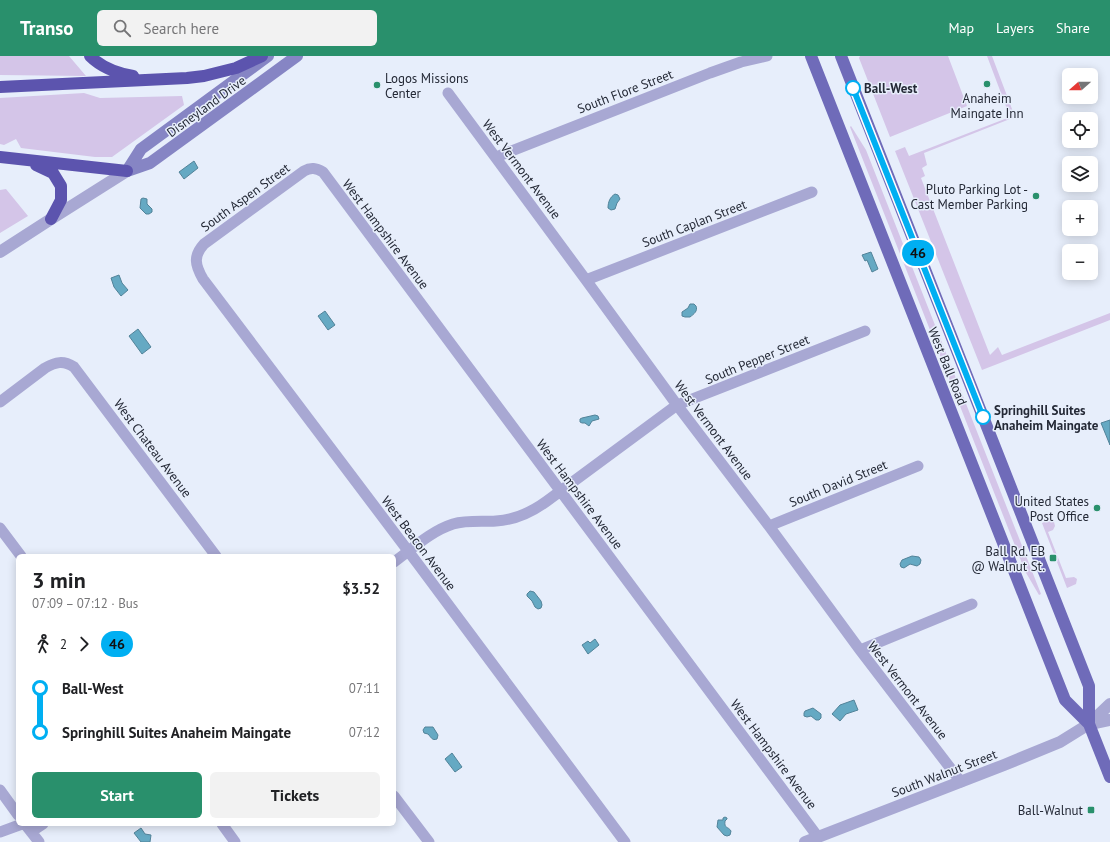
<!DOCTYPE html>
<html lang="en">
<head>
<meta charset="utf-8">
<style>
	:root { --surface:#fff; --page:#f2f2f2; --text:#202124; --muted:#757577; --accent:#29906c }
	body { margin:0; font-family:"PT Sans",sans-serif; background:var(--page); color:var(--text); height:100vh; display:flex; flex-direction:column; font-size:15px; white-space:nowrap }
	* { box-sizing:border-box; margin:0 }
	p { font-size:13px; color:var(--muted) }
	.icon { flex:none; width:22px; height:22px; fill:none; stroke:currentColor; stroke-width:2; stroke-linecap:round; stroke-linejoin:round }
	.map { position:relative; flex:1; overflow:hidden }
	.details { position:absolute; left:16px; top:498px; width:380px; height:272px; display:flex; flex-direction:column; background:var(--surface); border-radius:6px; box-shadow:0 2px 10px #0003 }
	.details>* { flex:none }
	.badge { padding:0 8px; border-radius:13px; font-size:14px; line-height:26px }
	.needle { width:26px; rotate:249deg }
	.tools { position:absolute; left:1062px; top:12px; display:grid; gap:8px }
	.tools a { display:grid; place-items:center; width:36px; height:36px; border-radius:6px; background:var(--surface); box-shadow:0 2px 10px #0003; font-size:20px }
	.map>.badge { position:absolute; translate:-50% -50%; box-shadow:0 0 0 2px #fff }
	.legs { display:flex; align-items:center; gap:6px; height:44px; padding:0 16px; font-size:13px }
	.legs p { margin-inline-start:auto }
	.overview { display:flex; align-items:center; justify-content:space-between; height:68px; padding:0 16px }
	h1 { font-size:22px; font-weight:600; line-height:30px }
	.primary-button { display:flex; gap:8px; margin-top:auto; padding:8px 16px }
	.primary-button a { flex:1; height:46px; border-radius:6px; background:var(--accent); color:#fff; font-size:16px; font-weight:600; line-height:46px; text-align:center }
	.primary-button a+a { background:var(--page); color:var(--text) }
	ul { padding:0 16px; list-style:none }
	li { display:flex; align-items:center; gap:14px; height:44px; font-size:15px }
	li i { display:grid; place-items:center; width:6px; height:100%; margin:0 5px; background:currentColor }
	li i::after { content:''; width:10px; height:10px; margin:-5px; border:3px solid; border-radius:50%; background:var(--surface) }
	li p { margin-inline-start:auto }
	li:first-child i { background:linear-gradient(#0000 50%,currentColor 0) }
	li:last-child i { background:linear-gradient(currentColor 50%,#0000 0) }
	header { display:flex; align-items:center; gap:24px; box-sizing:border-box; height:56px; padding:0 20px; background:var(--accent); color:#fff }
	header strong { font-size:19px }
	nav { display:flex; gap:22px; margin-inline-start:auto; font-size:14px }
	.search { width:280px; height:36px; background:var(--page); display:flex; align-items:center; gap:10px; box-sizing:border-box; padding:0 14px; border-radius:6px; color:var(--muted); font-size:15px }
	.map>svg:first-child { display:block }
	.green { fill:#d4c5e8 }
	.water { fill:#65a9c3; stroke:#528399 }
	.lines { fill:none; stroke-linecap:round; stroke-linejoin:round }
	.minor { stroke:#a8a8d3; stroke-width:11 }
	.tertiary { stroke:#a8a8d3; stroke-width:12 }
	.secondary { stroke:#8685c4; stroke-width:12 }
	.primary { stroke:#6f6bb9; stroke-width:12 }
	.motorway { stroke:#5c54ae; stroke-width:12 }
	.line-1-casing { stroke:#fff; stroke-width:9 }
	.line-1 { stroke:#00aff2; stroke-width:6 }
	.poi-dot { fill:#29906c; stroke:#e7eefb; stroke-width:1.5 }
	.stop-1-dot { fill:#fff; stroke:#00aff2; stroke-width:2 }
	.labels { text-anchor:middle; stroke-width:3; stroke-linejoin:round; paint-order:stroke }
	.poi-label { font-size:13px; fill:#242936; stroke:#e7eefb; text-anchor:end }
	.stop-label { font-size:13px; font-weight:bold; fill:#242936; stroke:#e7eefb; text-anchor:start }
	.street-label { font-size:13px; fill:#242936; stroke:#e7eefb }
</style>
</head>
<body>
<header>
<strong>Transo</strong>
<div class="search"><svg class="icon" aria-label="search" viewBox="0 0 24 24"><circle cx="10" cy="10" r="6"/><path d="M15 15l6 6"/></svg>Search here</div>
<nav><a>Map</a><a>Layers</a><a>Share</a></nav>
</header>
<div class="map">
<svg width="1110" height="786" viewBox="0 0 1110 786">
	<rect width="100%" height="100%" fill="#e7eefb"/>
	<path class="green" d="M0,0H69L86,20L0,19Z
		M860,0H948L967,50L890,81L859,2Z
		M987,0H992L1015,61L924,97L927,109L922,112L925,120L921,122L990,299L998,291L1002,299L1110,257V264L982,314L895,95L905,91L909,100L1010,61Z
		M84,37L100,42L182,40L184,49L112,101H95L21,92L16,83L4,89L0,88V42Z
		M851,70L866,94L1041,538L1039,539L1025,515L850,71Z
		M6,133L28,160L0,177V134Z
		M1050,464L1054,466L1055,470L1053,474L1048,476L1066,522L1074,521L1077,523L1076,528L1067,532L1042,467Z"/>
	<path class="water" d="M194,105L198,112L184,123L179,116Z
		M615,138L618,139L620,143L617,147L615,153L611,154L608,152C608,146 610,141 615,138Z
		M143,142L147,143V148L152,153V156L149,158H146L140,152L141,143Z
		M871,196L878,213L872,216L867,204L865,205L862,199Z
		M119,219L122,227L128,234L121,240L114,231L111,222Z
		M690,248H694L696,250C698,255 694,258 690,261H685L682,260V256L688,252Z
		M325,255L335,269L328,274L318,260Z
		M138,273L151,291L142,298L129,280Z
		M595,359L598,360L599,363L592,365L589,370L585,367H582L580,366V363L582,362Z
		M1110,364V389L1101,367Z
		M912,500L919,501L921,504L920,508L917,510L910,508L904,512L901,511L900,508L902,504Z
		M530,535L534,536L541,545L542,549L541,552L538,553L535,551L532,545L527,540V538Z
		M595,583L599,589L588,598L582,589L588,585L590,587Z
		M854,644L858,654L846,658L840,665L832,658L840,649Z
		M813,652L821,658V662L819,664H816L811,660L807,661L804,660V657L805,655Z
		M425,671H433L438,679L437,683C432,685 431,681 428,678L424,677L423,674Z
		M452,697L462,711L455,716L445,703Z
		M725,761L727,762V763L725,765C724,773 728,770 731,775L730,779L727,780L724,779L717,771L718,764H723V762Z
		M141,772L145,778L151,779L150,786H141L134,777Z"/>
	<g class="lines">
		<path class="minor" d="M448,37L586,224L677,349L769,470L860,594L961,726
			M496,101L710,17L741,6L767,0
			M586,224L812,136
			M0,346L45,312C56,306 63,304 74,311L216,500
			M769,470L918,410
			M0,472L21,500
			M394,506C412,493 431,475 453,468C467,464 482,466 496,465C515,464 532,456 547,445L677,349L865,275
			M860,594L972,548
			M0,734L18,759
			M394,740L429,786
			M25,768L39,786
			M222,768L235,786
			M0,776L22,768
			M31,776L43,768
			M625,786L418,508L203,223C195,209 193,200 204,188L304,115C311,111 316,112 323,116L818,781"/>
		<path class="tertiary" d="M0,196L51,163L127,115
			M1090,668L1110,664
			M805,786L1004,709L1060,686L1089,668L1110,648"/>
		<path class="secondary" d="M127,115L150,107L297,0
			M127,115L141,93L268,0"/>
		<path class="primary" d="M811,0L1065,644L1089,668
			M841,0L1089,630V668L1110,721"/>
		<path class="motorway" d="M90,0C102,12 116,17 133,20
			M0,31L187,22L204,20L236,12L262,0
			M0,101L127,115
			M36,109L53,117L61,130V144L51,163"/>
	</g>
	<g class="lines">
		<defs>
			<path id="line-1" d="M853,32L983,361"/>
		</defs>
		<use href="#line-1" class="line-1-casing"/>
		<use href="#line-1" class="line-1"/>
	</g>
	<g class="poi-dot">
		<circle cx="987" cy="28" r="4"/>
		<circle cx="377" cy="29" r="4"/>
		<circle cx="1036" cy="140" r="4"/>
		<circle cx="1097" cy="452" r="4"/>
		<rect x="1049" y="498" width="8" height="8" rx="2"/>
		<rect x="1087" y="750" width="8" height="8" rx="2"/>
	</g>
	<g class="stop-1-dot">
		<circle cx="853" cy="32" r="7"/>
		<circle cx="983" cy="361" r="7"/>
	</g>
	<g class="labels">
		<g class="poi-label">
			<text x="385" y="27" text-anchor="start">Logos Missions<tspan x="385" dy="15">Center</tspan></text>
			<text x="987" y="47" text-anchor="middle">Anaheim<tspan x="987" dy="15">Maingate Inn</tspan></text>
			<text x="1028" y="138">Pluto Parking Lot -<tspan x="1028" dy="15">Cast Member Parking</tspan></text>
			<text x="1089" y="450">United States<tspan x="1089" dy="15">Post Office</tspan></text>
			<text x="1045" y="500">Ball Rd. EB<tspan x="1045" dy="15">@ Walnut St.</tspan></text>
			<text x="1083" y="759">Ball-Walnut</text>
		</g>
		<g class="stop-label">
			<text x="864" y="37">Ball-West</text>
			<text x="994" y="359">Springhill Suites<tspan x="994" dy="15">Anaheim Maingate</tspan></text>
		</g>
		<g class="street-label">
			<text transform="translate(625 35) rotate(-21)" y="5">South Flore Street</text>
			<text transform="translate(206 50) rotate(-36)" y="5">Disneyland Drive</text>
			<text transform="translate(522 113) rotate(53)" y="5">West Vermont Avenue</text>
			<text transform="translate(245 141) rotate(-36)" y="5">South Aspen Street</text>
			<text transform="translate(694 167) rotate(-21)" y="5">South Caplan Street</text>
			<text transform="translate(386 178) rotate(53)" y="5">West Hampshire Avenue</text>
			<text transform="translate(757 303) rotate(-22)" y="5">South Pepper Street</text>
			<text transform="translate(948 310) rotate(68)" y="5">West Ball Road</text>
			<text transform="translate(714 374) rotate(53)" y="5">West Vermont Avenue</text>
			<text transform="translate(153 392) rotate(53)" y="5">West Chateau Avenue</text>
			<text transform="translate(838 427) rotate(-22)" y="5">South David Street</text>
			<text transform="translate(580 438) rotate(53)" y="5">West Hampshire Avenue</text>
			<text transform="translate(419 487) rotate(53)" y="5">West Beacon Avenue</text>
			<text transform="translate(908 634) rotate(52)" y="5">West Vermont Avenue</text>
			<text transform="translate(774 698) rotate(53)" y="5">West Hampshire Avenue</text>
			<text transform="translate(944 717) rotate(-21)" y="5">South Walnut Street</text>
		</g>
	</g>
</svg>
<div class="tools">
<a><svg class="needle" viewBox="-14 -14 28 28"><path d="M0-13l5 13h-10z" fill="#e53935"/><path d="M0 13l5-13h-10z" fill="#757577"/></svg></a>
<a><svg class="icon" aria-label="locate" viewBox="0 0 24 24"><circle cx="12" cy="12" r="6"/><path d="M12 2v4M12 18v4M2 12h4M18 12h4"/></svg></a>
<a><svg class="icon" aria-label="layers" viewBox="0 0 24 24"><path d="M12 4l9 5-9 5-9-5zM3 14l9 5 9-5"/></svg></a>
<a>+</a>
<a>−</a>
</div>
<b class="badge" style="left:918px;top:197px;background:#00aff2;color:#111">46</b>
<section class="details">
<div class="overview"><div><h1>3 min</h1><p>07:09 – 07:12 · Bus</p></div><b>$3.52</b></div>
<div class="legs"><svg class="icon" aria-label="walk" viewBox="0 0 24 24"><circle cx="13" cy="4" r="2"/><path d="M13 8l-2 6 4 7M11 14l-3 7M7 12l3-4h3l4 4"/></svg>2<svg class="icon" aria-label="forward" viewBox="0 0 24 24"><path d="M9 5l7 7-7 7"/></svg><b class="badge" style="background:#00aff2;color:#111">46</b></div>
<ul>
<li><i style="color:#00aff2"></i><b>Ball-West</b><p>07:11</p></li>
<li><i style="color:#00aff2"></i><b>Springhill Suites Anaheim Maingate</b><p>07:12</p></li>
</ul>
<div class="primary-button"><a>Start</a><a>Tickets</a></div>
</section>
</div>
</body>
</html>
